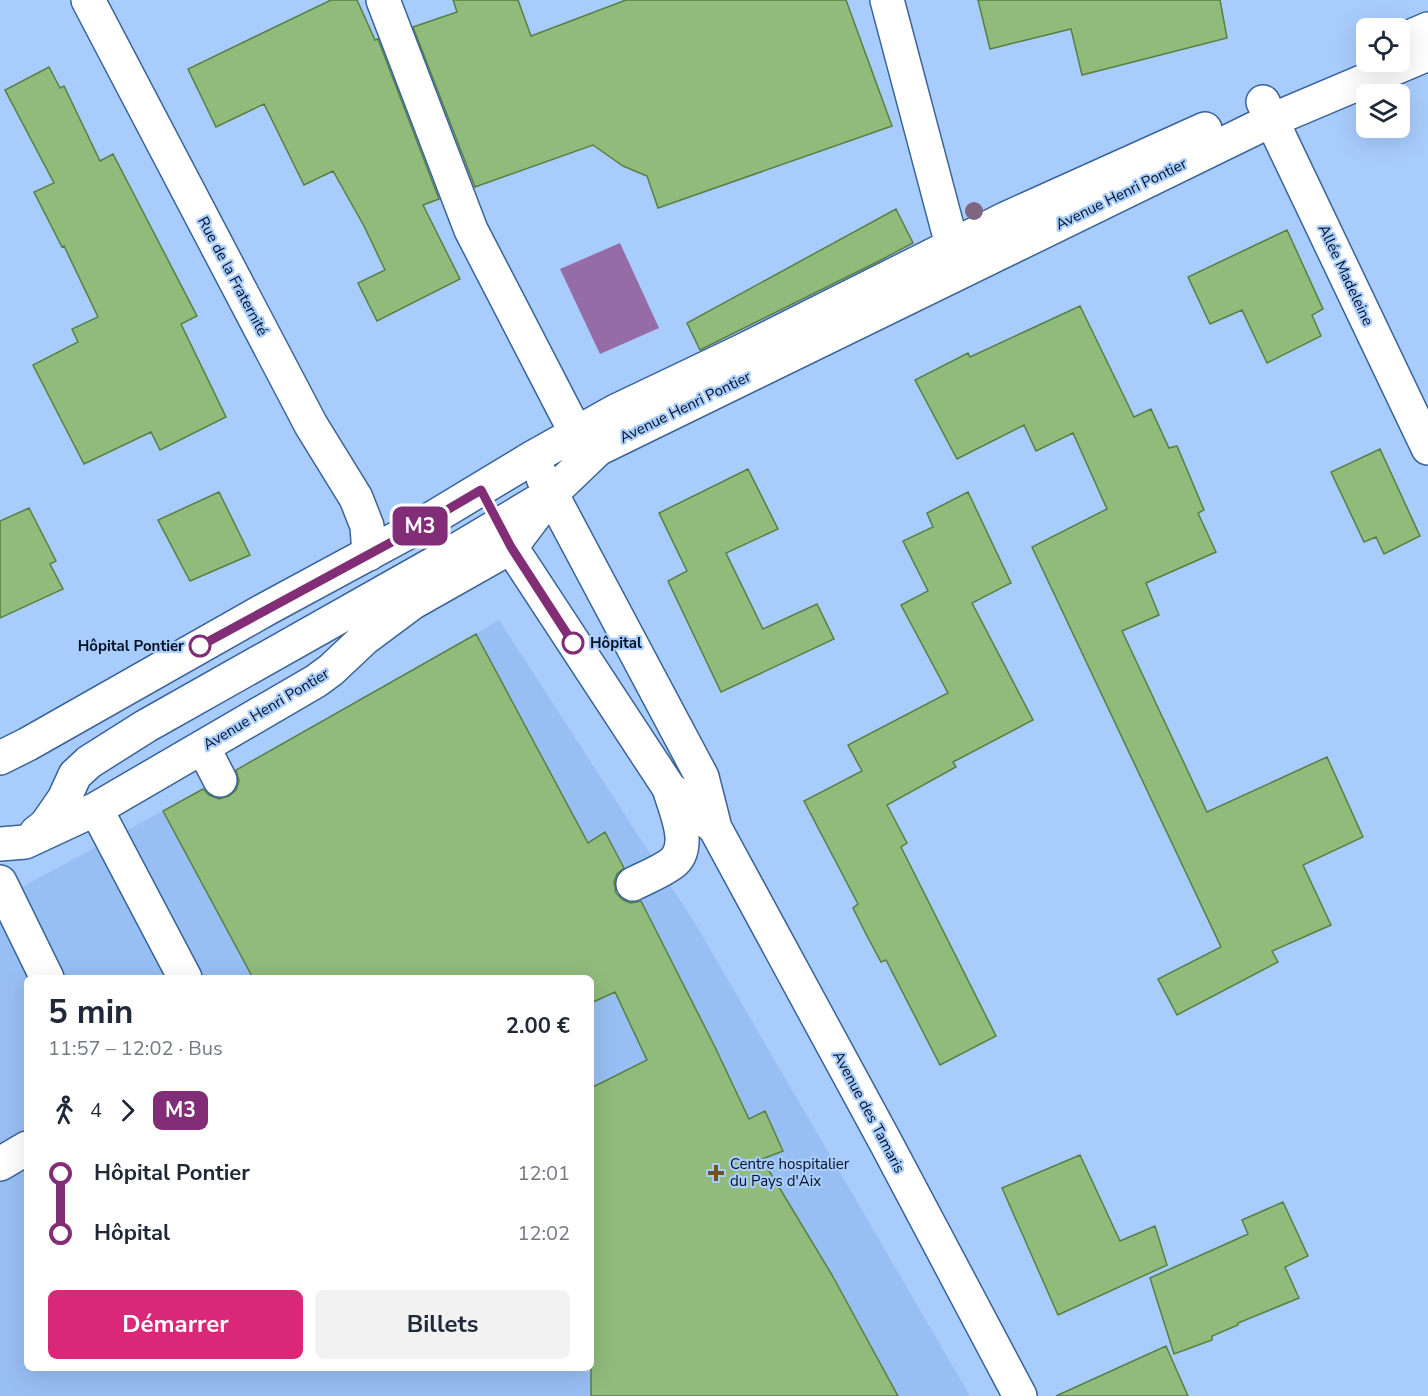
<!DOCTYPE html>
<html lang="fr">
<head>
<meta charset="utf-8">
<style>
	:root { --surface:#fff; --page:#f2f2f3; --text:#1f2937; --muted:#747a83; --accent:#db2777 }
	body { margin:0; font-family:"Nunito Sans",sans-serif; background:var(--page); color:var(--text); height:100vh; display:flex; flex-direction:column; font-size:22px; white-space:nowrap }
	* { box-sizing:border-box; margin:0 }
	p { font-size:20px; color:var(--muted) }
	.icon { flex:none; width:33px; height:33px; fill:none; stroke:currentColor; stroke-width:2; stroke-linecap:round; stroke-linejoin:round }
	.map { position:relative; flex:1; overflow:hidden }
	.panel { position:absolute; left:24px; top:975px; width:570px; height:396px; display:flex; flex-direction:column; background:var(--surface); border-radius:9px; box-shadow:0 6px 24px #0002 }
	.panel>* { flex:none }
	.badge { padding:0 12px; border-radius:9px; font-size:21px; line-height:39px }
	.buttons { position:absolute; left:1356px; top:18px; display:grid; gap:12px }
	.buttons a { display:grid; place-items:center; width:54px; height:54px; border-radius:9px; background:var(--surface); box-shadow:0 6px 24px #0002; font-size:30px }
	.map>.badge { position:absolute; translate:-50% -50%; box-shadow:0 0 0 3px #fff }
	.legs { display:flex; align-items:center; gap:9px; height:66px; padding:0 24px; font-size:20px }
	.legs p { margin-inline-start:auto }
	.summary { display:flex; align-items:center; justify-content:space-between; height:102px; padding:0 24px }
	h1 { font-size:33px; font-weight:700; line-height:45px }
	.cta { display:flex; gap:12px; margin-top:auto; padding:12px 24px }
	.cta a { flex:1; height:69px; border-radius:9px; background:var(--accent); color:#fff; font-size:24px; font-weight:700; line-height:69px; text-align:center }
	.cta a+a { background:var(--page); color:var(--text) }
	ul { padding:0 24px; list-style:none }
	li { display:flex; align-items:center; gap:21px; height:60px; font-size:22px }
	li i { display:grid; place-items:center; width:9px; height:100%; margin:0 8px; background:currentColor }
	li i::after { content:''; width:15px; height:15px; margin:-8px; border:4px solid; border-radius:50%; background:var(--surface) }
	li p { margin-inline-start:auto }
	li:first-child i { background:linear-gradient(#0000 50%,currentColor 0) }
	li:last-child i { background:linear-gradient(currentColor 50%,#0000 0) }
	.map>svg:first-child { display:block }
	.built { fill:#98bff3; fill-rule:evenodd }
	.water { fill:#966ca7 }
	.building { fill:#90bb7b; stroke:#587f44; stroke-width:1.5 }
	.lines { fill:none; stroke-linecap:round; stroke-linejoin:round }
	.minor-casing { stroke:#3a6398; stroke-width:36 }
	.minor { stroke:#fff; stroke-width:33 }
	.tree { fill:#7d6682 }
	.line-1-casing { stroke:#fff; stroke-width:14 }
	.line-1 { stroke:#812e77; stroke-width:9 }
	.stop-1-dot { fill:#fff; stroke:#812e77; stroke-width:3 }
	.poi-dot { fill:#6f5225; stroke:#a8ccfc; stroke-width:2 }
	.labels { text-anchor:middle; stroke-width:4.5; stroke-linejoin:round; paint-order:stroke }
	.street-label { font-size:15px; fill:#021025; stroke:#a8ccfc }
	.stop-label { font-size:15px; font-weight:bold; fill:#021025; stroke:#a8ccfc; text-anchor:start }
	.poi-label { font-size:15px; fill:#021025; stroke:#a8ccfc; text-anchor:start }
</style>
</head>
<body>
<div class="map">
<svg width="1428" height="1396" viewBox="0 0 1428 1396">
	<rect width="100%" height="100%" fill="#a8ccfc"/>
	<path class="built" d="M499,620L696,925L970,1396H0V899L220,780L476,634ZM27,978H591V1368H27Z"/>
	<path class="water" d="M620,243L659,328L600,354L560,269Z"/>
	<path class="building" d="M331,0H357L375,40L378,39L439,199L423,205L460,279L377,321L358,283L385,270L364,226L333,171L304,185L264,104L216,127L188,69Z
		M453,0H518L531,36L626,0H846L892,126L658,208L647,176L623,166L593,145L475,187L413,27L457,12Z
		M978,0H1220L1227,38L1082,75L1071,29L990,49Z
		M49,67L60,88L64,86L100,161L113,154L197,316L181,324L226,417L160,450L151,432L84,464L33,365L78,342L72,329L98,317L64,246L62,247L34,192L54,183L5,90Z
		M896,209L913,243L877,262L700,350L687,323Z
		M1287,230L1323,309L1312,315L1321,336L1267,363L1242,310L1210,324L1188,277Z
		M1080,306L1134,417L1151,409L1169,448L1177,446L1204,510L1198,513L1216,552L1146,583L1159,615L1122,631L1207,812L1327,757L1363,837L1303,865L1331,925L1272,951L1278,962L1177,1015L1158,979L1221,947L1032,547L1107,509L1073,433L1036,451L1024,425L957,459L915,380L968,353L970,357Z
		M1380,449L1420,536L1384,554L1376,537L1364,542L1331,472Z
		M748,469L778,529L726,553L763,629L817,604L834,639L721,692L668,581L687,571L659,513Z
		M219,492L250,555L190,581L158,520Z
		M968,492L1011,583L972,603L1033,720L953,762L956,767L887,805L907,843L901,847L996,1036L940,1065L886,960L881,962L867,936L853,908L858,904L804,801L862,771L848,745L948,693L901,605L928,591L903,541L933,527L927,513Z
		M29,508L56,561L50,564L63,589L0,618V521Z
		M476,634L588,843L605,832L624,868L617,874L614,882L616,893L623,900L631,903L641,901L715,1047L749,1119L765,1111L783,1151L762,1159L832,1275L898,1396H591V1088L647,1060L615,992L591,1003V978H253L163,811L203,789L209,795L219,799L229,796L236,790L239,781L236,770Z
		M1080,1155L1120,1241L1155,1226L1167,1265L1058,1315L1002,1188Z
		M1283,1202L1308,1256L1285,1267L1299,1298L1238,1323V1325L1212,1336V1340L1174,1354L1150,1278L1248,1234L1242,1220Z
		M1166,1346L1188,1396H1056Z"/>
	<g class="lines">
		<defs>
			<path id="minor" d="M88,0L311,425L356,498L367,526L369,554
				M383,0L471,230L576,433
				M887,0L952,245
				M1400,41L1428,29
				M1263,102L1428,448
				M543,478L702,777L715,828L886,1143L1020,1396
				M502,528L511,547L669,788L715,828
				M203,747L220,780
				M0,758L28,744L268,608L416,528L532,458L616,411L742,351L1005,219L1205,129
				M96,809L185,978
				M36,833L46,825L64,799L75,775L89,762L146,726L435,563L537,502
				M0,844L25,842L96,809L316,681L331,670L365,638L412,603L511,547L551,494L598,449L1272,120L1428,54
				M0,882L47,978
				M633,884C645,878 660,872 671,864C694,848 675,809 669,788
				M0,1164L27,1148"/>
		</defs>
		<use href="#minor" class="minor-casing"/>
		<use href="#minor" class="minor"/>
	</g>
	<circle class="tree" cx="974" cy="211" r="9"/>
	<g class="lines">
		<defs>
			<path id="line-1" d="M200,646L401,537L481,490L511,547L573,643"/>
		</defs>
		<use href="#line-1" class="line-1-casing"/>
		<use href="#line-1" class="line-1"/>
	</g>
	<g class="stop-1-dot">
		<circle cx="573" cy="643" r="10"/>
		<circle cx="200" cy="646" r="10"/>
	</g>
	<path class="poi-dot" d="M713 1164h6v6h6v6h-6v6h-6v-6h-6v-6h6z"/>
	<g class="labels">
		<g class="street-label">
			<text transform="translate(1121 194) rotate(-26)" y="5">Avenue Henri Pontier</text>
			<text transform="translate(1346 275) rotate(65)" y="5">Allée Madeleine</text>
			<text transform="translate(233 276) rotate(62)" y="5">Rue de la Fraternité</text>
			<text transform="translate(685 407) rotate(-26)" y="5">Avenue Henri Pontier</text>
			<text transform="translate(266 709) rotate(-31)" y="5">Avenue Henri Pontier</text>
			<text transform="translate(869 1112) rotate(62)" y="5">Avenue des Tamaris</text>
		</g>
		<g class="stop-label">
			<text x="590" y="648">Hôpital</text>
			<text x="184" y="651" text-anchor="end">Hôpital Pontier</text>
		</g>
		<g class="poi-label">
			<text x="730" y="1169">Centre hospitalier<tspan x="730" dy="17">du Pays d'Aix</tspan></text>
		</g>
	</g>
</svg>
<div class="buttons">
<a><svg class="icon" aria-label="locate" viewBox="0 0 24 24"><circle cx="12" cy="12" r="6"/><path d="M12 2v4M12 18v4M2 12h4M18 12h4"/></svg></a>
<a><svg class="icon" aria-label="layers" viewBox="0 0 24 24"><path d="M12 4l9 5-9 5-9-5zM3 14l9 5 9-5"/></svg></a>
</div>
<b class="badge" style="left:420px;top:526px;background:#812e77;color:#fff">M3</b>
<section class="panel">
<div class="summary"><div><h1>5 min</h1><p>11:57 – 12:02 · Bus</p></div><b>2.00 €</b></div>
<div class="legs"><svg class="icon" aria-label="walk" viewBox="0 0 24 24"><circle cx="13" cy="4" r="2"/><path d="M13 8l-2 6 4 7M11 14l-3 7M7 12l3-4h3l4 4"/></svg>4<svg class="icon" aria-label="forward" viewBox="0 0 24 24"><path d="M9 5l7 7-7 7"/></svg><b class="badge" style="background:#812e77;color:#fff">M3</b></div>
<ul>
<li><i style="color:#812e77"></i><b>Hôpital Pontier</b><p>12:01</p></li>
<li><i style="color:#812e77"></i><b>Hôpital</b><p>12:02</p></li>
</ul>
<div class="cta"><a>Démarrer</a><a>Billets</a></div>
</section>
</div>
</body>
</html>
